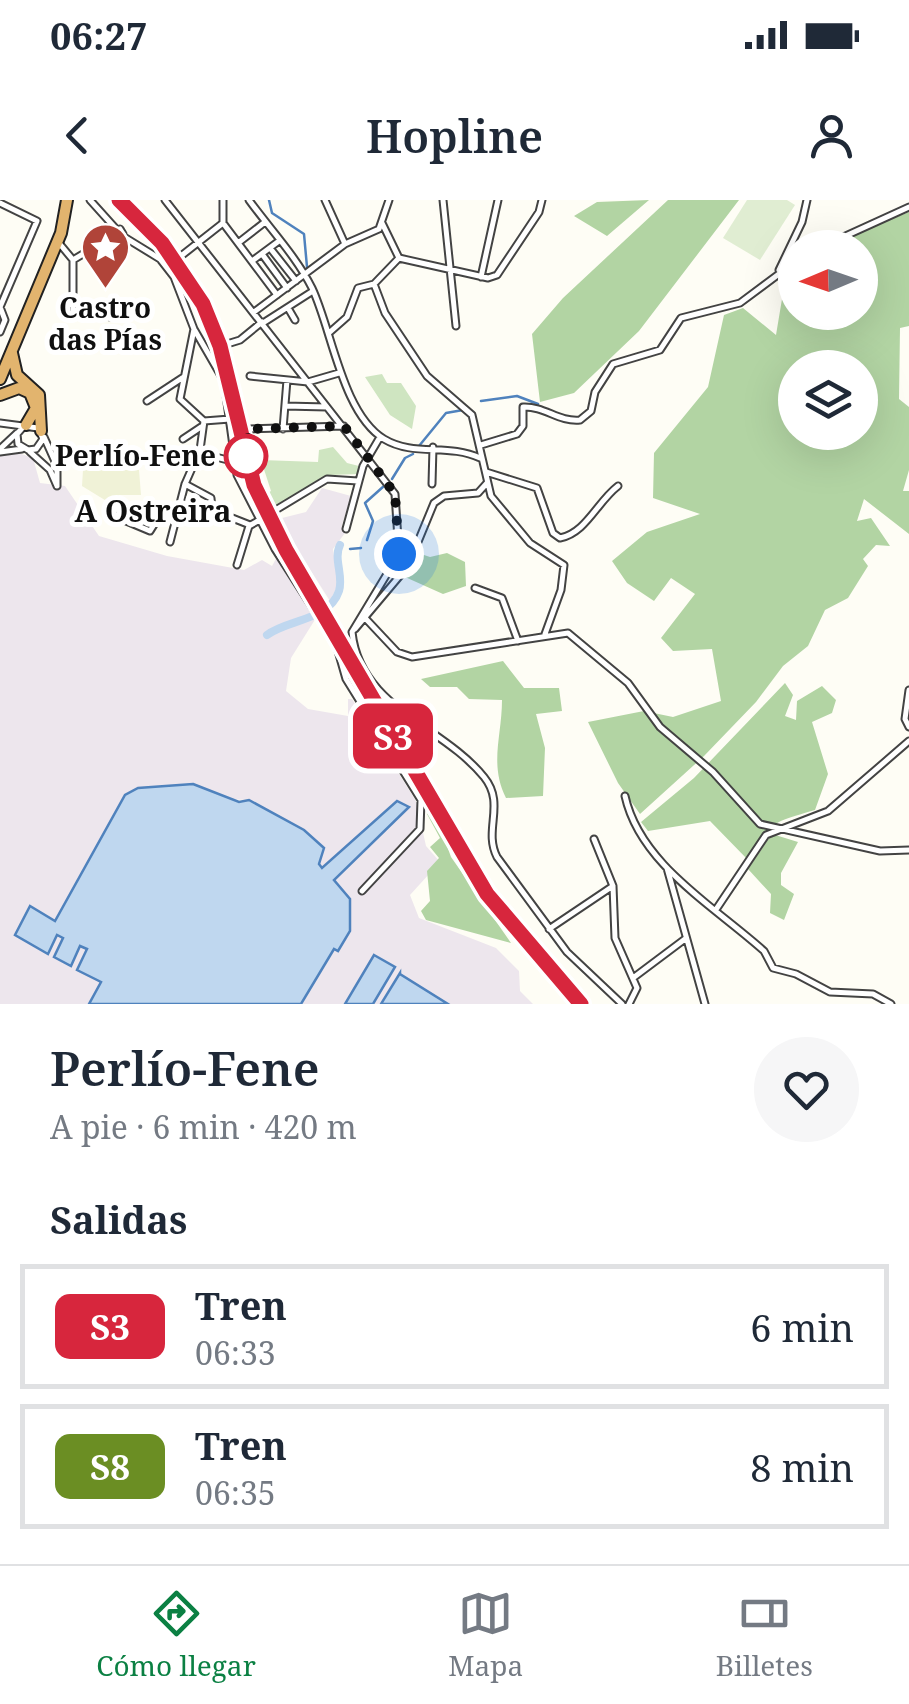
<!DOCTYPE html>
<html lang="es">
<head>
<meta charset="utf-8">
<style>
	:root { --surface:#fff; --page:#f6f6f7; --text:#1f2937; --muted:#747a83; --line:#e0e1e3; --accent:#0b8043 }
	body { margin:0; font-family:"Noto Serif",serif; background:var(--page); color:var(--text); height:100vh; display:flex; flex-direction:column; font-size:38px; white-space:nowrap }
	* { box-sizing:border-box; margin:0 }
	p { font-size:32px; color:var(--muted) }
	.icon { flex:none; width:55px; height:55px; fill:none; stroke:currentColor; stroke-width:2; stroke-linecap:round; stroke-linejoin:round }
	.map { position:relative; height:804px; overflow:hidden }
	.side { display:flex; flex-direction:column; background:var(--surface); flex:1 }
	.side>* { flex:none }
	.badge { padding:0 20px; border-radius:15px; font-size:35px; line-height:65px }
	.needle { width:65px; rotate:268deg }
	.tools { position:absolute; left:778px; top:30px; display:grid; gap:20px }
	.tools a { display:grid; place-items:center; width:100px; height:100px; border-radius:50%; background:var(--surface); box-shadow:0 10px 40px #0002; font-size:50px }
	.you { position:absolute; width:50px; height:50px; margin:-25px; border:8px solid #fff; border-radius:50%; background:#1a73e8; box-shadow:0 0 0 15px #1a73e833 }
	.map>.badge { position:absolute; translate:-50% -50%; box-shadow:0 0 0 5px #fff }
	h2 { padding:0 50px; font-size:38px; line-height:90px }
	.round { display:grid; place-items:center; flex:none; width:105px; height:105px; border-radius:52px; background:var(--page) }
	.headline { display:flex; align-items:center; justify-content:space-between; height:170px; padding:0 50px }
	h1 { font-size:48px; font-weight:600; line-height:75px }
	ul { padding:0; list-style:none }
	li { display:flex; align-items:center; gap:30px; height:125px; margin:0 20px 15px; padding:0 30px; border:5px solid var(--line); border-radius:0px }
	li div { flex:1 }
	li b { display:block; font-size:38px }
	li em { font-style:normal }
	li .badge { min-width:110px; font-weight:700; text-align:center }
	.status { display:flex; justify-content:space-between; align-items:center; height:70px; padding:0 50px; background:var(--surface); direction:ltr }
	.status svg { height:28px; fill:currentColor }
	header { display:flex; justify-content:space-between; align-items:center; height:130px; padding:0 50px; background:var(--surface); font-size:45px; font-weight:600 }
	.menu { display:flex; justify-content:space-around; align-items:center; height:140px; border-top:2px solid var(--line); background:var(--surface); font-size:28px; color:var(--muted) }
	.menu a { display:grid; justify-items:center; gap:5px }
	.menu .selected { color:var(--accent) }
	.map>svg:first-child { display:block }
	.industrial { fill:#ede6ed }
	.farmland { fill:#f0f2d7 }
	.green { fill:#cfe5c1 }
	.forest { fill:#b2d4a3; fill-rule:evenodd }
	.pitch { fill:#e0edd2 }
	.water { fill:#bfd7ef; stroke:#4f82bd; stroke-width:2.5 }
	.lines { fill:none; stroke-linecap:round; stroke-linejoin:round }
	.stream { stroke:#4f82bd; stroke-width:2.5 }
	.river { stroke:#bfd7ef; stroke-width:8 }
	.minor-casing { stroke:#434343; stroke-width:9 }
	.highway-casing { stroke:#212121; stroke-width:14 }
	.minor { stroke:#fff; stroke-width:5 }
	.highway { stroke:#e2b46e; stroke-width:10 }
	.rail { stroke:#b04439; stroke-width:2.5 }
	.line-casing { stroke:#fff; stroke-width:22 }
	.line { stroke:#d7263d; stroke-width:15 }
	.walk { stroke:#101010; stroke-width:10; stroke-dasharray:0 18 }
	.stop-dot { fill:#fff; stroke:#d7263d; stroke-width:5 }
	.labels { text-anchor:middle; stroke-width:10; stroke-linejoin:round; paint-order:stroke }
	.poi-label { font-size:28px; font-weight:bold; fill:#101010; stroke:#fff }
	.stop-label { font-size:28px; font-weight:bold; fill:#101010; stroke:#fff; text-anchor:end }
	.neighbourhood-label { font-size:30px; font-weight:bold; fill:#101010; stroke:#fff }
</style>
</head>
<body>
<div class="status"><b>06:27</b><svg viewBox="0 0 49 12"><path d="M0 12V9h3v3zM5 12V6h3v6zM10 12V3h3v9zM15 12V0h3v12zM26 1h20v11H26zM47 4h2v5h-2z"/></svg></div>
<header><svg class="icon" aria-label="back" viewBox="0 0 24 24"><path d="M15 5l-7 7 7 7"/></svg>Hopline<svg class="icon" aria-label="person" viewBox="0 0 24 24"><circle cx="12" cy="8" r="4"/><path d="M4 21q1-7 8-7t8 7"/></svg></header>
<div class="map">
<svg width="909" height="804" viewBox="0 0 909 804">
	<rect width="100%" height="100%" fill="#fefdf5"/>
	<path class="industrial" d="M13,251L33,258L40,283L65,286L99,336L167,356L244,370L262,360L272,366L277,357L316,418L291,458L286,491L308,509L348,516V499H352L416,601L426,646L440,662L410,695L419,718L496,748L519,771L520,791L533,804H448L400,774L381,804H373L395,767L374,755L345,804H301L334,748L319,664L305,630L249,600L125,595L55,722L15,734L47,753L57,735L64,738L54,757L71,766L81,746L87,749L78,770L101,782L89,804H0V255Z
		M322,288L351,296L342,325L345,333L333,349L338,385L330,401L278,319L306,312Z"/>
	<path class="farmland" d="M83,270H139L141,295H119L113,305L82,286Z"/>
	<path class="green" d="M382,174L387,183H401L416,206L412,229L390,215L365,177Z
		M333,247L347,263L359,266L358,274L330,275L268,310L261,297L271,291L261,260L318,262L319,250Z"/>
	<path class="forest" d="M649,0L607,36L574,16L597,2Z
		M668,0H739L639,131L574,193L540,202L532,134L563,98Z
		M909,12V126L900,128L899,199L909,207V270L903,291H909V334L864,299L857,321L871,318L890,346L876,345L863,359L868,366L848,398L825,410L808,446L783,466L756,502L704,556L640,614L618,583L588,522L644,511L673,517L721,501L712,449L673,451L661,438L695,394L671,378L654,401L627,383L612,361L647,332L700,314L653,298L654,253L708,187L724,115L743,108L776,135L785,81L795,79V112H860V48L826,46ZM795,168H860V232H795Z
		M418,353L430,357L447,353L465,362L466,386L443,394L405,377Z
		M503,461L524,488H559L562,511L536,514L545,548L543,596L506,598C489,564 502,536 502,500L469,499L457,487H430L421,479Z
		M785,483L793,495L785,516L796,520L797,501L822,486L836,500L832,513L812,522L828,574L815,610C774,622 767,622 749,661L710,621L648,631L641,622L694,578Z
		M433,607L451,657L511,743L426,720L421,711L430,701L427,671L439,658L430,647L440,638L427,614Z
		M772,634L798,642L781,673V685L794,694L784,720L770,713L771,694L748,669Z"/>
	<path class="pitch" d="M747,0H787L795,5L760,60L723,38Z"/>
	<path class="water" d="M193,584L239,602L249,600L304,630L324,648L319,664L322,668L397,601L409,607L334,680L350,699V731L338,751L334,749L301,804H89L101,782L77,770L87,749L80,746L71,766L54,757L63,738L57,735L48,754L15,735L30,706L55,721L125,595L138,588Z
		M374,755L395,767L373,804H345Z
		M400,773V774L448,804H381Z"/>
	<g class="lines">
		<path class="stream" d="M269,0L272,13L304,34L307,67
			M481,201L517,196L538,204
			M419,246L446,213L463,210
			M392,279L405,258L413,254
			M367,340L373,321L365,303L384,286
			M350,349L361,348"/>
		<path class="river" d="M267,435C288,419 329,421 339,391C344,376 333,359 340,345"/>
		<defs>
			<path id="minor" d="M90,0L117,30
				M165,0L395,294L399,354L352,432C360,508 442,525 484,577C506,604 483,630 497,657L567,752L622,804
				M249,0C270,29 296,56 312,88C332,130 342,213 384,239C414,257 448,243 480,258
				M325,0L345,44
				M443,0L456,126
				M0,3L37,21L0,107L5,120L0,132
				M223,23L277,95
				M382,23L399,58L488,78L497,75L539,12L542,0
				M123,34L120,29L116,32L160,59L174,77L194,129L224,181L237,275L275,349L336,444L346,479L421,600L420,629L362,691
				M59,43L73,60
				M238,43L265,22
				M270,48L296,81
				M819,48L909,7
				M262,54L287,88
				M181,56L223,23V0
				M73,60V110L111,117
				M73,60L116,34
				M252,61L279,41
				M779,70L802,22L807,0
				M481,77L498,0
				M374,84L385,113L427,176L472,215L491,296L530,343L564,365L561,390L545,434
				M288,108L295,120
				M254,112L345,44L379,29L389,0
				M263,123L313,91
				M194,129L180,199L204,221L230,219
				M330,132L347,117L358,88L374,84L399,58
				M227,144L240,140L262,122
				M250,176L308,182L339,173
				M147,201L182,178
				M285,206L327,207
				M0,223L38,228L43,239L36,249L28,250L18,244L17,234L24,226
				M249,229L344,226
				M283,229L287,180
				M44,237L57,266V286
				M183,239L201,227
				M481,245L517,234L523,226V207C545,206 558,222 580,220L591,211L595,192L613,164L660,150L681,118L740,103L795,62
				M0,249L17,233
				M0,252L22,249
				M30,252L50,270L57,286
				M199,253L232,261
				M486,272L537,288L553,333L560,338C586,333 597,302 618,286
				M185,284L211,298L212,310L250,325
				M432,284L433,247
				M274,311L327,279L358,281
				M112,315L150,331L160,315L180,311
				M346,329L363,266L380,237
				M170,342L185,284L200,250L204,221
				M237,365L249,326L265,317
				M475,388L502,398L518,441
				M366,419L397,452L412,457L568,433L628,483L660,527L713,572L760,624L880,651L909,650
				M355,429L408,366L434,303L444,296L478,293L487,283
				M909,490L905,519L909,527
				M625,596C640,664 714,706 764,751L773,768L796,774L830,792L873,794L891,804
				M594,639L613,686L615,738L637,788L629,804
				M667,668L705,804
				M717,708L766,635L828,611L909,541
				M549,729L613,686
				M633,778L685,739"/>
			<path id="highway" d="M12,153L17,175L39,195L41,231
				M0,179L61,33L67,0
				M0,195L19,188L30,193L36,208L26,225"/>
		</defs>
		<use href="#minor" class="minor-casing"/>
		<use href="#highway" class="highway-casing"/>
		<use href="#minor" class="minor"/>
		<use href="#highway" class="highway"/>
		<path class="rail" d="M119,0L162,43L203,104L219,146L254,285L286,350L487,694L581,804"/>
	</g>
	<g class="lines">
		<defs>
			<path id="line" d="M119,0L162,43L203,104L220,146L254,285L286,350L487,694L581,804"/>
		</defs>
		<use href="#line" class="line-casing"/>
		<use href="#line" class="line"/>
		<path class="walk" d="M246,256L249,229L344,226L395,294L399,354"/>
	</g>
	<defs>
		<symbol id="sight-pin" viewBox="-11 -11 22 30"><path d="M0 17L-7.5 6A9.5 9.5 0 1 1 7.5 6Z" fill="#b04439" stroke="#fff"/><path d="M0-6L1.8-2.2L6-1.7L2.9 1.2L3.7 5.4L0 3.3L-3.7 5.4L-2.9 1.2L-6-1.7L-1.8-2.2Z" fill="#fff"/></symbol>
	</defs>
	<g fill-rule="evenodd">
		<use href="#sight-pin" x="78" y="20" width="55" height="75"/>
	</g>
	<circle class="stop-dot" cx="246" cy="256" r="20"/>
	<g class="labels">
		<g class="poi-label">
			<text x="105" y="118">Castro<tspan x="105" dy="32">das Pías</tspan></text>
		</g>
		<g class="stop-label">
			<text x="216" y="266">Perlío-Fene</text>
		</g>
		<g class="neighbourhood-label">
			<text x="153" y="322">A Ostreira</text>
		</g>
	</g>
</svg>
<div class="tools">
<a><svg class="needle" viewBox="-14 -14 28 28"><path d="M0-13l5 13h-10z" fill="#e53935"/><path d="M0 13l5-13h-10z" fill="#747a83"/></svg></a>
<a><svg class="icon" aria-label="layers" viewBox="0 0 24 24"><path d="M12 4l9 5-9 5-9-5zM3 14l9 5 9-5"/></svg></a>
</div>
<div class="you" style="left:399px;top:354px"></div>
<b class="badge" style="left:393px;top:536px;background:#d7263d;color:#fff">S3</b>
</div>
<section class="side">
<div class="headline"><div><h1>Perlío-Fene</h1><p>A pie · 6 min · 420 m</p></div><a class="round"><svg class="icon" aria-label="heart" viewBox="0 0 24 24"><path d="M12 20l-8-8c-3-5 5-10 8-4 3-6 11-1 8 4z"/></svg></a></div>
<h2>Salidas</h2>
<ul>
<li><span class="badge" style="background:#d7263d;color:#fff">S3</span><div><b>Tren</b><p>06:33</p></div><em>6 min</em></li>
<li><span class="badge" style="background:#6b8e23;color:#fff">S8</span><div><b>Tren</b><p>06:35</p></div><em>8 min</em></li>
</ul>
</section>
<nav class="menu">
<a class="selected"><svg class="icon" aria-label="directions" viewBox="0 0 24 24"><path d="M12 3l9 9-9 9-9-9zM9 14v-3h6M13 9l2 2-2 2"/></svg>Cómo llegar</a>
<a><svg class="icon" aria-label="map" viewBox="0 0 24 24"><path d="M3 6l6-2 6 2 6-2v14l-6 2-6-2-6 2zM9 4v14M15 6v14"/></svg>Mapa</a>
<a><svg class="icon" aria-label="tickets" viewBox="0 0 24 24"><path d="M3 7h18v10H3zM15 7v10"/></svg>Billetes</a>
</nav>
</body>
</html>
